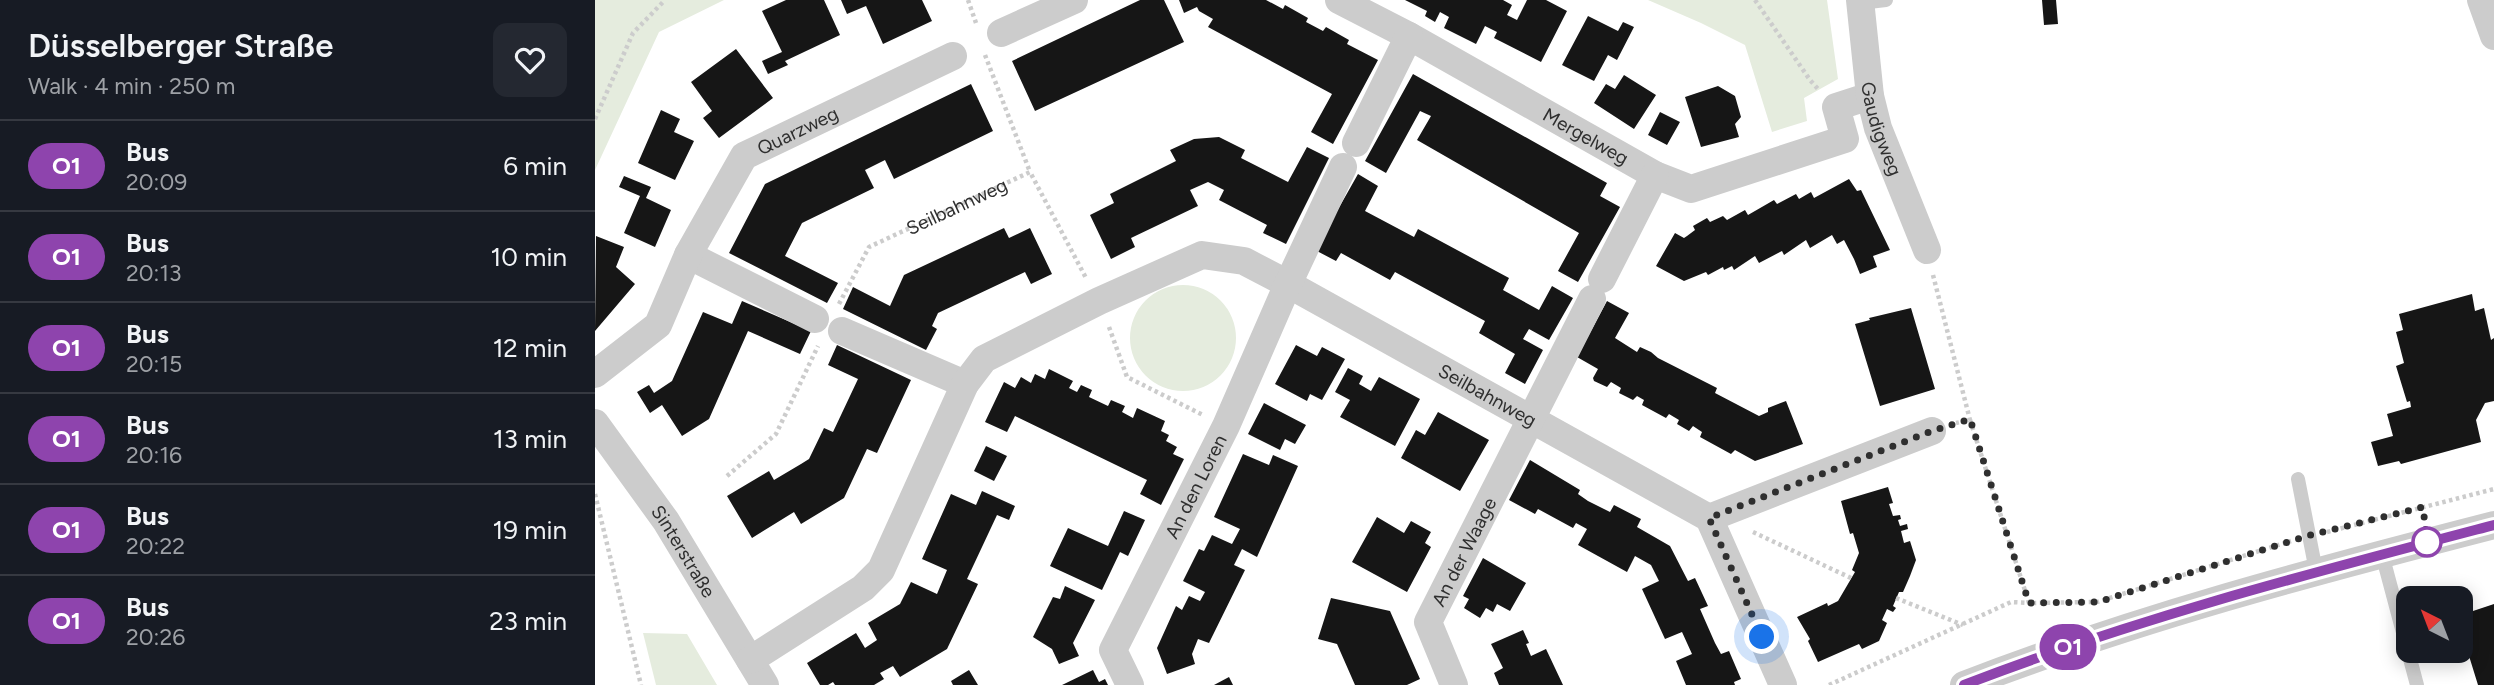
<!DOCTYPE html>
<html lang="en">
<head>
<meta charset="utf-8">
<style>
	:root { --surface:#171b24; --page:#242831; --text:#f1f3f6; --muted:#9ea1a6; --line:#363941 }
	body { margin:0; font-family:Figtree,sans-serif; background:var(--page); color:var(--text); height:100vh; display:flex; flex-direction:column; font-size:26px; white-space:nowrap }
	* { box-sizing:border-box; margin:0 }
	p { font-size:23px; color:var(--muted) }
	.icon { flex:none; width:38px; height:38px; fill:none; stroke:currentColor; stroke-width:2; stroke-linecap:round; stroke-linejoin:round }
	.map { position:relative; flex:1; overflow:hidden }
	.side { display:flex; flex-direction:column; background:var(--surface); width:595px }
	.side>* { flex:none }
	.badge { padding:0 14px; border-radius:23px; font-size:24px; line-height:46px }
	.needle { width:46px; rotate:318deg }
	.buttons { position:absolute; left:1801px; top:586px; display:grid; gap:14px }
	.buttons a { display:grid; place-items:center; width:77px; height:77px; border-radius:14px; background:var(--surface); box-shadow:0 4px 18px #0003; font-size:35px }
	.you { position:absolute; width:35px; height:35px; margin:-18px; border:5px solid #fff; border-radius:50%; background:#1a73e8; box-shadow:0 0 0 10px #1a73e833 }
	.map>.badge { position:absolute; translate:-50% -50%; box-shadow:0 0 0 4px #fff }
	.round { display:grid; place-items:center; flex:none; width:74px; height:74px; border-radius:14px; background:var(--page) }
	.headline { display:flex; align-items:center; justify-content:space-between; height:119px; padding:0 28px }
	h1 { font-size:33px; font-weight:600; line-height:52px }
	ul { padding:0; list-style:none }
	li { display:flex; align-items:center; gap:21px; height:91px; padding:0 28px; border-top:2px solid var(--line) }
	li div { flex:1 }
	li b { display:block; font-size:26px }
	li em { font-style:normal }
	li .badge { min-width:77px; font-weight:700; text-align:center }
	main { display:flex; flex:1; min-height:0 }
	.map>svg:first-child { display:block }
	.green { fill:#e5ecde }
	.building { fill:#161616 }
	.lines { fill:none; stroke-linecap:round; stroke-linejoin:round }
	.path { stroke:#ccc; stroke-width:4.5; stroke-dasharray:3.5 3.5; stroke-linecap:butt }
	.lane { stroke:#ccc; stroke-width:14 }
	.street { stroke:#ccc; stroke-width:28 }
	.line-casing { stroke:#fff; stroke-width:16 }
	.line { stroke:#8e44ad; stroke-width:10 }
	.walk { stroke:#2f2f2f; stroke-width:7; stroke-dasharray:0 12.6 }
	.stop-dot { fill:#fff; stroke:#8e44ad; stroke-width:3.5 }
	.labels { text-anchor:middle; stroke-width:7; stroke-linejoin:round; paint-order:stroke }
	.street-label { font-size:19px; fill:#2f2f2f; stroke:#fff }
</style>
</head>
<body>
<main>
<section class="side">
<div class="headline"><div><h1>Düsselberger Straße</h1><p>Walk · 4 min · 250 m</p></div><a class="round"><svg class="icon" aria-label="heart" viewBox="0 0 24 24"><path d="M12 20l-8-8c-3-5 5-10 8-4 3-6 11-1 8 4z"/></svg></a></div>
<ul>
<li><span class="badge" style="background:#8e44ad;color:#fff">O1</span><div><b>Bus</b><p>20:09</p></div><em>6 min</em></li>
<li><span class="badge" style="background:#8e44ad;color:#fff">O1</span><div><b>Bus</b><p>20:13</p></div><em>10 min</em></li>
<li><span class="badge" style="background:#8e44ad;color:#fff">O1</span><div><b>Bus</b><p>20:15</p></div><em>12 min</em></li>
<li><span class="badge" style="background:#8e44ad;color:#fff">O1</span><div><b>Bus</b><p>20:16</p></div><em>13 min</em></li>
<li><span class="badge" style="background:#8e44ad;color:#fff">O1</span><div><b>Bus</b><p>20:22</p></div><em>19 min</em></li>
<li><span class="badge" style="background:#8e44ad;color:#fff">O1</span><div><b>Bus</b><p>20:26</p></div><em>23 min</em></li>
</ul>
</section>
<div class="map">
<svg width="1899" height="685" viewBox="0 0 1899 685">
	<rect width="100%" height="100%" fill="#fff"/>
	<path class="green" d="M0,0H129L64,32L0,170Z
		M1053,0H1232L1243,79L1209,98L1212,121L1177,132L1150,45L1106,23Z
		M535 338a53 53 0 1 1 106 0a53 53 0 1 1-106 0Z
		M48,633L92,634L122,685H61Z"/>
	<path class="building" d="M191,0H229L245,35L190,61L193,65L173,74L167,61L187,52L167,11Z
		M246,0H327L337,21L288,44L271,6L252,14Z
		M545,0H569L589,42L440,111L417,61Z
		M584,0H671L688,9L690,5L713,18L711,22L728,31L731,27L754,40L752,44L783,60L738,144L716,132L737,94L613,27L618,19L604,11L602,7L589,13Z
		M810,0H908L917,5L912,15L922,20L932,0H951L972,11L946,62L899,38L902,32L890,26L881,44L849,28L854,17L845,12L840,22L830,16L832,11Z
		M1447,0H1461L1463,24L1449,25Z
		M993,16L1023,31L1028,22L1039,27L1022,60L1013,55L999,81L967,65Z
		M141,49L178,98L124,138L108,118L117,111L96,82Z
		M818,74L1012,183L1005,196L1025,207L983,282L963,271L984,233L822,140L836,116L825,111L791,173L770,161Z
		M1029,75L1061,95L1039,129L999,103L1011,84L1020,89Z
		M376,84L398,131L299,179L290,160L270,170L279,188L207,223L190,256L243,283L232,303L134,253L170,184Z
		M1123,86L1140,96L1146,117L1140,124L1144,137L1106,147L1090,97Z
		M66,110L85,119L79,132L99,141L80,180L43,163Z
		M1065,112L1085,122L1072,145L1053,135Z
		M624,137L650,150L646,158L693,182L712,147L734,158L691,244L668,233L672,225L624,200L629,190L613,182L595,190L603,206L536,238L540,247L516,259L495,215L519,203L515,194L581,161L575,150L599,139Z
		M763,174L783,186L770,211L819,237L823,229L914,278L908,290L944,310L957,286L978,298L954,340L934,329L928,339L948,350L930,384L910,373L920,354L884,333L890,321L800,272L795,280L746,253L741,261L720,250Z
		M29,176L56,187L51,198L76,210L60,247L29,233L45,196L24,187Z
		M1254,179L1262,191L1266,190L1295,250L1278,256L1282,267L1265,274L1259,259L1249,240L1242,244L1237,235L1215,248L1211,240L1189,255L1187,251L1164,263L1160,256L1139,270L1137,266L1129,270L1128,267L1113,275L1111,272L1089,281L1061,266L1080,233L1089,238L1092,236L1100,230L1098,226L1112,218L1115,222L1128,216L1132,220L1150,210L1153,215L1179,200L1182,204L1201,194L1204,199L1216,192L1219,198Z
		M409,228L414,238L435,228L457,274L436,284L430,272L343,313L337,326L342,329L331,350L248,309L258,287L295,306L309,275Z
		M1,236L29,247L21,267L40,284L0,331Z
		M1877,294L1880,311L1889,308L1896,340L1899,338V401L1890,403L1881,420L1886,442L1806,464L1804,461L1783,466L1776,442L1798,436L1792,414L1816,407L1815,401L1812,402L1801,366L1809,363L1801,332L1808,330L1804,314Z
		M147,301L216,331L205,354L153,331L114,419L87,436L67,405L55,413L42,392L54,385L59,393L77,381L108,312L137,324Z
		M1012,301L1034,313L1020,338L1042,352L1045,347L1056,352L1063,358L1122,388L1120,393L1164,416L1173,412V408L1191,401L1208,444L1160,461L1140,450L1136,454L1105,437L1107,432L1098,426L1094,431L1082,424L1084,420L1074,414L1071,418L1047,405L1049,400L1042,396L1038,400L1024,393L1026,388L1016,382L1012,387L999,381L998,378L1003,369L982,357Z
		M1316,308L1340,389L1285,406L1260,324L1275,320L1274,318Z
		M242,345L316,380L282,453L272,449L249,498L206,524L199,512L157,538L132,496L174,471L179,480L206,464L214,459L229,428L238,432L263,379L233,365Z
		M701,345L722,356L727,347L750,359L727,400L715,394L712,401L680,384Z
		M753,368L768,376L764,384L776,391L784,377L825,399L800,446L745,417L755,400L740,392Z
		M454,369L478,381L474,388L482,392L486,385L497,390L494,397L513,406L516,400L530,406L527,412L538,418L542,408L570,421L566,431L574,435L571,441L582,447L578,454L589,459L566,505L545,494L552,480L420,416L412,432L390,422L409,382L420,388L426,377L436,383L440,374L450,379Z
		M669,403L711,425L700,444L690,439L685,450L653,434Z
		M843,412L894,440L865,491L806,458L821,430L830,435Z
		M391,446L412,456L399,481L379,471Z
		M648,454L674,465L678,455L703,466L662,557L647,549L639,565L650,570L614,643L603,639L597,654L600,664L572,674L562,648L581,606L587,610L594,596L605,601L610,592L588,581L604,549L609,551L617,535L637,544L645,529L619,517Z
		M935,460L985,490L983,494L993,501L1015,512L1019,505L1046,519L1042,527L1075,546L1093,581L1100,578L1113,606L1105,609L1120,643L1126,654L1134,651L1146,679L1139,682L1140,685H1091L1081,661L1097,654L1087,632L1070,639L1047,589L1064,581L1056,565L1040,556L1032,572L983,545L992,529L981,523L978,528L943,509L940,514L914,500Z
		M1293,487L1298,503L1294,504L1298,516L1305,515L1306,519L1303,520L1305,526L1312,524L1313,529L1306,531L1309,543L1315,541L1321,560L1315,576L1308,592H1304L1298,606L1301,608L1298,612L1292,609L1287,620L1292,623L1284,641L1267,649L1264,644L1223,662L1213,641L1215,639L1202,617L1232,603L1233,606L1243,601L1260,572L1257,570L1264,553L1258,533L1255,534L1246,501Z
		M387,491L420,506L414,520L402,515L372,579L383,584L352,649L305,677L298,666L285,673L289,679L279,685H240L238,682L233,685H225L212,663L261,633L270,648L282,640L273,623L305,604L316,582L342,594L352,570L327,559L356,494L381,505Z
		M529,511L550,520L533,556L525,552L507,590L455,566L473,528L513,546Z
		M782,517L809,533L816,521L836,532L830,543L836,547L812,592L757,562Z
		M888,558L931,583L915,611L902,604L898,612L891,608L885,618L869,608L874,599L868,596Z
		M470,586L500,600L478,643L484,656L464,664L457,649L438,637L458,597L465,599Z
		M736,598L795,611L825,679L812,685H760L742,644L723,639Z
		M1899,604V685H1883L1866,630V615Z
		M928,630L934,643L931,644L936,656L951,649L968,685H904L899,673L908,668L896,644Z
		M374,670L383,685H358L356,681Z
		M498,670L504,682L510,679L513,685H467Z
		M634,677L638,685H619Z"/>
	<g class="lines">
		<g class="path">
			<path d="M373,0L381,23"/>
			<path d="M1160,0L1215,80L1223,89"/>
			<path d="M390,55L435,172"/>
			<path d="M0,119L38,33L70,0"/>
			<path d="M1338,275L1375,420L1361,423"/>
			<path id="s1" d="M244,304L274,247L435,172L491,278"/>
			<path d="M514,327L532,377L608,415"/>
			<path d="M1375,420L1434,603L1502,602L1696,541"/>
			<path d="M132,476L181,434L223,346"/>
			<path d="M0,494L46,685"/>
			<path d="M1158,532L1256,578"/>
			<path d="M1732,532L1899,489"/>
			<path d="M1301,598L1368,625"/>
			<path d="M1234,685L1416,602L1434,603"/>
		</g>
		<path class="lane" d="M1265,3L1291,0
			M1703,479L1721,571
			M1787,554L1822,685"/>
		<g class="street">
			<path id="s2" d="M744,0L814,36L1060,175L1096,189L1250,139L1241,107L1275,96"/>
			<path id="s3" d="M1265,0L1275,96L1283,128L1332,250"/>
			<path d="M1886,0L1899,36"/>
			<path d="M406,33L479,0"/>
			<path d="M761,143L814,36"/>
			<path d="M93,255L220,319"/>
			<path d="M1007,279L1060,175"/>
			<path d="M247,331L370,384"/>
			<path id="s4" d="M0,374L63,325L93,255L149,156L358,56"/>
			<path id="s5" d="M0,423L71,521L170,685"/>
			<path d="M1114,518L1337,431"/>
			<path id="s6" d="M155,660L268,588L286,570L370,384L389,359L504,301L607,255L649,261L693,284L1114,518L1188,685"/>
			<path id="s7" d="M535,685L518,650L631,426L693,284L748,167"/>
			<path id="s8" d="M859,685L833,622L997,299"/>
			<path d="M1369,685C1542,618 1720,571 1899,525"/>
		</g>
	</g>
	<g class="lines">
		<defs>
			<path id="line" d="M1369,685C1542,618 1720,572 1899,525"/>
		</defs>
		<use href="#line" class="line-casing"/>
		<use href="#line" class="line"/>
		<path class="walk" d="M1167,637L1114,518L1337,431L1375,419L1434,603L1503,602L1712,536L1828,507L1832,542"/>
	</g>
	<circle class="stop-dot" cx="1832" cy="542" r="14"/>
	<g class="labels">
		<g class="street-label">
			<text dy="7" stroke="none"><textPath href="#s3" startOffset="131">Gaudigweg</textPath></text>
			<text dy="7" stroke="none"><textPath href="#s4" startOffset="329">Quarzweg</textPath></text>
			<text dy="7" stroke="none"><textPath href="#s2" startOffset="282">Mergelweg</textPath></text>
			<text dy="7" stroke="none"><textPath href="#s1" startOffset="161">Seilbahnweg</textPath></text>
			<text dy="7" stroke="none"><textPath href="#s6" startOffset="957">Seilbahnweg</textPath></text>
			<text dy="7" stroke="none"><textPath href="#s7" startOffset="222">An den Loren</textPath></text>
			<text dy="7" stroke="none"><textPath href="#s8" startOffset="147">An der Waage</textPath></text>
			<text dy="7" stroke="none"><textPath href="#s5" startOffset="156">Sinterstraße</textPath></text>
		</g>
	</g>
</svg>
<div class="buttons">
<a><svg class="needle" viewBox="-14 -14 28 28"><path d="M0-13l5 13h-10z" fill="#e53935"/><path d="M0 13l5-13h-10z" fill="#9ea1a6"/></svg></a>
</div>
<div class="you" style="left:1167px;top:637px"></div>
<b class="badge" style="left:1473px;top:647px;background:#8e44ad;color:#fff">O1</b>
</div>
</main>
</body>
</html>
